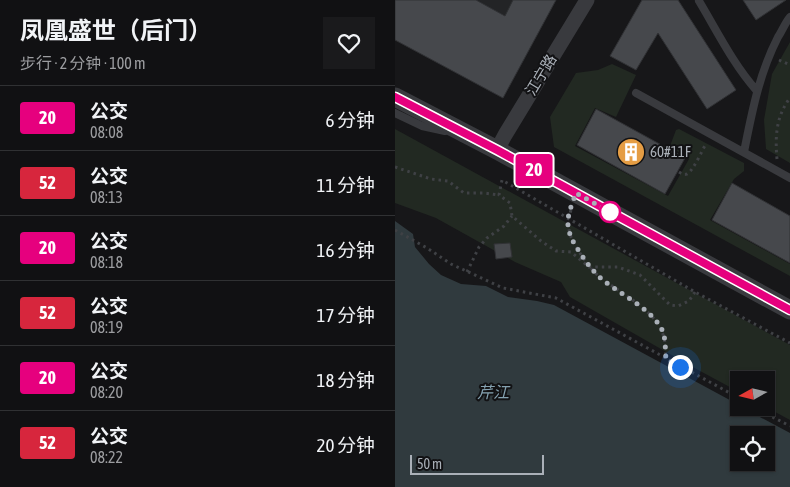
<!DOCTYPE html>
<html lang="zh">
<head>
<meta charset="utf-8">
<style>
	:root { --surface:#111113; --page:#1a1a1c; --text:#f1f3f6; --muted:#9c9da0; --line:#303133 }
	body { margin:0; font-family:"Asap Condensed","Noto Sans SC",sans-serif; background:var(--page); color:var(--text); height:100vh; display:flex; flex-direction:column; font-size:19px; white-space:nowrap }
	* { box-sizing:border-box; margin:0 }
	p { font-size:16px; color:var(--muted) }
	.icon { flex:none; width:28px; height:28px; fill:none; stroke:currentColor; stroke-width:2; stroke-linecap:round; stroke-linejoin:round }
	.map { position:relative; flex:1; overflow:hidden }
	.panel { display:flex; flex-direction:column; background:var(--surface); width:395px }
	.panel>* { flex:none }
	.badge { padding:0 10px; border-radius:4px; font-size:18px; line-height:32px }
	.needle { width:32px; rotate:262deg }
	.controls { position:absolute; left:335px; top:371px; display:grid; gap:10px }
	.controls a { display:grid; place-items:center; width:45px; height:45px; border-radius:0px; background:var(--surface); box-shadow:0 1px 4px #0004,0 0 0 1px var(--line); font-size:25px }
	.scale { position:absolute; left:15px; bottom:12px; width:134px; box-sizing:border-box; padding-left:5px; border:2px solid #aab0b8; border-top:0; font-size:14px; line-height:18px; white-space:nowrap; color:#aab0b8; -webkit-text-stroke:4px #121214; paint-order:stroke }
	.you { position:absolute; width:25px; height:25px; margin:-12px; border:4px solid #fff; border-radius:50%; background:#1a73e8; box-shadow:0 0 0 8px #1a73e833 }
	.map>.badge { position:absolute; translate:-50% -50%; box-shadow:0 0 0 2px #fff }
	.round { display:grid; place-items:center; flex:none; width:52px; height:52px; border-radius:0px; background:var(--page) }
	.headline { display:flex; align-items:center; justify-content:space-between; height:85px; padding:0 20px }
	h1 { font-size:24px; font-weight:700; line-height:38px }
	ul { padding:0; list-style:none }
	li { display:flex; align-items:center; gap:15px; height:65px; padding:0 20px; border-top:1px solid var(--line) }
	li div { flex:1 }
	li b { display:block; font-size:19px }
	li em { font-style:normal }
	li .badge { min-width:55px; font-weight:700; text-align:center }
	main { display:flex; flex:1; min-height:0 }
	.map>svg:first-child { display:block }
	.built { fill:#232426 }
	.green { fill:#222922 }
	.water { fill:#303a3e; fill-rule:evenodd }
	.building { fill:#46484c; stroke:#313235 }
	.lines { fill:none; stroke-linecap:round; stroke-linejoin:round }
	.path { stroke:#3f4145; stroke-width:3; stroke-dasharray:2.5 4; stroke-linecap:butt }
	.service { stroke:#393a3e; stroke-width:8 }
	.minor { stroke:#393a3e; stroke-width:15 }
	.tertiary { stroke:#393a3e; stroke-width:19 }
	.line-casing { stroke:#fff; stroke-width:11 }
	.line { stroke:#e6007e; stroke-width:8 }
	.walk { stroke:#aab0b8; stroke-width:5; stroke-dasharray:0 9 }
	.stop-dot { fill:#fff; stroke:#e6007e; stroke-width:2.5 }
	.labels { text-anchor:middle; stroke-width:4; stroke-linejoin:round; paint-order:stroke }
	.street-label { font-size:15px; fill:#aab0b8; stroke:#121214 }
	.poi-label { font-size:15px; fill:#aab0b8; stroke:#121214; text-anchor:start }
	.water-label { font-size:16px; font-style:italic; fill:#84a1b0; stroke:#121214 }
</style>
</head>
<body>
<main>
<section class="panel">
<div class="headline"><div><h1>凤凰盛世（后门）</h1><p>步行 · 2 分钟 · 100 m</p></div><a class="round"><svg class="icon" aria-label="heart" viewBox="0 0 24 24"><path d="M12 20l-8-8c-3-5 5-10 8-4 3-6 11-1 8 4z"/></svg></a></div>
<ul>
<li><span class="badge" style="background:#e6007e;color:#fff">20</span><div><b>公交</b><p>08:08</p></div><em>6 分钟</em></li>
<li><span class="badge" style="background:#d7263d;color:#fff">52</span><div><b>公交</b><p>08:13</p></div><em>11 分钟</em></li>
<li><span class="badge" style="background:#e6007e;color:#fff">20</span><div><b>公交</b><p>08:18</p></div><em>16 分钟</em></li>
<li><span class="badge" style="background:#d7263d;color:#fff">52</span><div><b>公交</b><p>08:19</p></div><em>17 分钟</em></li>
<li><span class="badge" style="background:#e6007e;color:#fff">20</span><div><b>公交</b><p>08:20</p></div><em>18 分钟</em></li>
<li><span class="badge" style="background:#d7263d;color:#fff">52</span><div><b>公交</b><p>08:22</p></div><em>20 分钟</em></li>
</ul>
</section>
<div class="map">
<svg width="395" height="487" viewBox="0 0 395 487">
	<rect width="100%" height="100%" fill="#171719"/>
	<path class="built" d="M81,0H118L110,16Z"/>
	<path class="green" d="M395,42V163L371,149L369,120L377,74Z
		M217,64L241,75L221,117L200,108L180,146L273,196L294,159L275,146L281,130L284,129L349,163V171L339,179L315,220L395,264V276L159,147L155,117L181,73L203,70Z
		M0,129L395,345V420L371,407V380H344V392L294,365L175,297L166,282L120,262L41,218L0,203Z"/>
	<path class="water" d="M0,221L18,234L20,247L34,264L46,275L66,284L91,286L113,297L142,301L159,305L344,405V408H348L395,433V487H0ZM344,435H371V462H344Z"/>
	<path class="building" d="M0,0H81L110,16L118,0H161L108,98L0,40Z
		M247,0H283L341,90L312,109L263,33L241,70L215,56Z
		M348,0H391L361,20Z
		M201,109L290,158L270,194L182,145Z
		M337,183L395,216V263L317,220Z
		M115,243L117,257L101,259L99,244Z"/>
	<g class="lines">
		<path class="path" d="M384,60L395,65
			M382,159C380,137 381,116 395,98
			M0,167L36,179L53,181L69,193H89L104,195
			M284,172C287,174 289,175 292,174C299,170 307,150 311,144
			M176,210C171,225 174,237 183,250C190,261 197,271 207,279C212,283 218,286 223,290C237,299 262,316 267,332C271,340 270,350 271,358
			M0,230L32,248L56,264L108,288L161,298L344,398
			M72,272L84,247L92,238L109,226L117,216
			M300,292L294,301L283,306L275,305L245,275L223,267H194L176,252L161,251L146,241L117,216L115,203L104,195L107,180L300,292L395,343
			M360,408L395,426"/>
		<path class="service" d="M304,1C322,31 338,64 362,91
			M241,93L395,178
			M0,113L27,126L50,131
			M349,152C357,112 364,74 383,37C387,31 390,23 395,17"/>
		<path class="minor" d="M102,150L110,135L192,0"/>
		<path class="tertiary" d="M0,97L102,150L395,310"/>
	</g>
	<g class="lines">
		<defs>
			<path id="line" d="M0,97L102,150L395,310"/>
		</defs>
		<use href="#line" class="line-casing"/>
		<use href="#line" class="line"/>
		<path class="walk" d="M215,212L181,193C178,201 174,211 173,219C172,231 177,241 184,251C191,262 198,272 208,280C225,294 260,311 268,332C271,341 270,350 271,359L285,367"/>
	</g>
	<defs>
		<symbol id="building-disc" viewBox="-11 -11 22 22"><circle r="9.5" fill="#e59d44" stroke="#121214"/><path d="M-4-6H4V6H1V3H-1V6H-4ZM-2.5-4.3h1.7v1.8h-1.7ZM.8-4.3h1.7v1.8H.8ZM-2.5-1h1.7V.8h-1.7ZM.8-1h1.7V.8H.8Z" fill="#fff"/></symbol>
	</defs>
	<g fill-rule="evenodd">
		<use href="#building-disc" x="220" y="136" width="32" height="32"/>
	</g>
	<circle class="stop-dot" cx="215" cy="212" r="10"/>
	<g class="labels">
		<g class="street-label">
			<text transform="translate(146 75) rotate(-59)" y="5">江宁路</text>
		</g>
		<g class="poi-label">
			<text x="255" y="157">60#11F</text>
		</g>
		<g class="water-label">
			<text x="98" y="398">芹江</text>
		</g>
	</g>
</svg>
<div class="controls">
<a><svg class="needle" viewBox="-14 -14 28 28"><path d="M0-13l5 13h-10z" fill="#e53935"/><path d="M0 13l5-13h-10z" fill="#9c9da0"/></svg></a>
<a><svg class="icon" aria-label="locate" viewBox="0 0 24 24"><circle cx="12" cy="12" r="6"/><path d="M12 2v4M12 18v4M2 12h4M18 12h4"/></svg></a>
</div>
<div class="scale">50 m</div>
<div class="you" style="left:285px;top:367px"></div>
<b class="badge" style="left:139px;top:170px;background:#e6007e;color:#fff">20</b>
</div>
</main>
</body>
</html>
